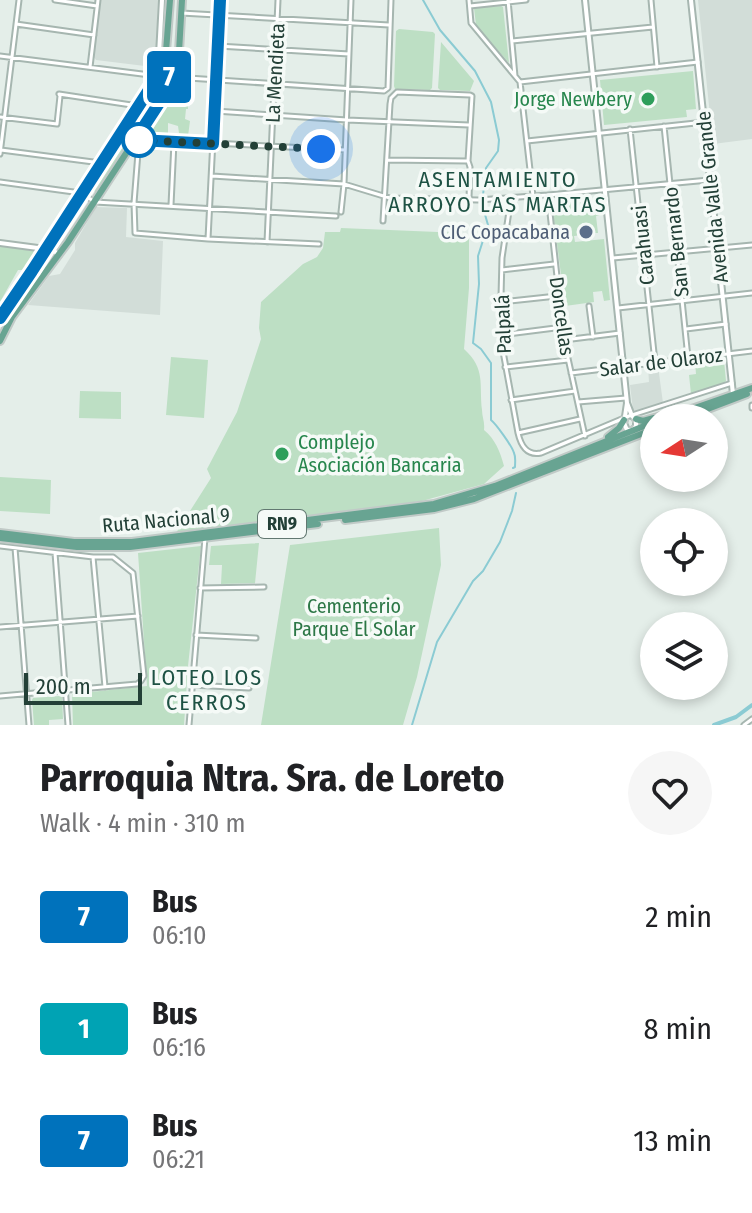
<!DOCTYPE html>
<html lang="en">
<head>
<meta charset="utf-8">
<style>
	:root { --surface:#fff; --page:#f6f6f6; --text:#202124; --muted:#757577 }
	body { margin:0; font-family:"Fira Sans Condensed",sans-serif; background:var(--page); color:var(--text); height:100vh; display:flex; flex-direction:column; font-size:30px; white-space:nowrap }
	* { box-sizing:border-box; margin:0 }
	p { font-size:26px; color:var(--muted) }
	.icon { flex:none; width:44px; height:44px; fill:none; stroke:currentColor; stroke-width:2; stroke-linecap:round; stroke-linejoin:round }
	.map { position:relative; height:725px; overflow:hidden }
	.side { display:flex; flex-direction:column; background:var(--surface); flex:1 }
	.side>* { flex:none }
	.badge { padding:0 16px; border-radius:6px; font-size:28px; line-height:52px }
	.needle { width:52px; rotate:258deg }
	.tools { position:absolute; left:640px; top:404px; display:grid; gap:16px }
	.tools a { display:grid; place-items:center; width:88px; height:88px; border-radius:50%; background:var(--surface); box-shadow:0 4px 12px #0003; font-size:40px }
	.scale { position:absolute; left:24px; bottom:20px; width:118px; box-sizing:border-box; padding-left:8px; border:4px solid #234037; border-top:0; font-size:22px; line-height:28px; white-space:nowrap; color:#234037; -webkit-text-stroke:6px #f5faf7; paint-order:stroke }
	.you { position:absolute; width:40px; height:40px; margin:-20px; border:6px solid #fff; border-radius:50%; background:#1a73e8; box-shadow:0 0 0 12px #1a73e833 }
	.map>.badge { position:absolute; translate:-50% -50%; box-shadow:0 0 0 4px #fff }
	.round { display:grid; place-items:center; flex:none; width:84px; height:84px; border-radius:42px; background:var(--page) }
	.headline { display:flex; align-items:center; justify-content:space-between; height:136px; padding:0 40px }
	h1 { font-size:38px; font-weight:700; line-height:60px }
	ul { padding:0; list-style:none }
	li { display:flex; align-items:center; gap:24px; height:112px; padding:0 40px }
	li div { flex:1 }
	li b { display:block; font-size:30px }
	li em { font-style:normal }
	li .badge { min-width:88px; font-weight:700; text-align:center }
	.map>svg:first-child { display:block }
	.built { fill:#d2ddd8 }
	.green { fill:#bddfc4 }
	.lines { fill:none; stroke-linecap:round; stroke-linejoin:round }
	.stream { stroke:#8bcbd3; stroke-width:2 }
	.canal { stroke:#8bcbd3; stroke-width:4 }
	.minor-casing { stroke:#a6b6b0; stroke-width:7 }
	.tertiary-casing { stroke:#a6b6b0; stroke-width:8 }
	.primary-casing { stroke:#c1cac7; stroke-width:10 }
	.minor { stroke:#fff; stroke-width:3 }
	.tertiary { stroke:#fff; stroke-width:4 }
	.primary { stroke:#68a492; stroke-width:6 }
	.line-casing { stroke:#fff; stroke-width:18 }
	.line { stroke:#0072bc; stroke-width:12 }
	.walk { stroke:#234037; stroke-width:8; stroke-dasharray:0 14.4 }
	.leisure-dot { fill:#2e9e5b; stroke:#f5faf7; stroke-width:3 }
	.stop-dot { fill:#fff; stroke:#0072bc; stroke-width:4 }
	.service-dot { fill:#5c6f8a; stroke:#f5faf7; stroke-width:3 }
	.labels { text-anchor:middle; stroke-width:7; stroke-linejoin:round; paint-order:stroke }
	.shield { fill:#f5faf7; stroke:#627871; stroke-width:2 }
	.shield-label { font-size:18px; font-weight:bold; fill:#234037 }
	.street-label { font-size:20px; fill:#234037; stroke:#f5faf7 }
	.leisure-label { font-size:20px; fill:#27864d; stroke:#f5faf7; text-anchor:end }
	.service-label { font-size:20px; fill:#4e5e75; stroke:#f5faf7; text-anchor:end }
	.park-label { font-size:20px; fill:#2c7746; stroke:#f5faf7 }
	.neighbourhood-label { font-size:22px; letter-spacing:2px; fill:#1e5244; stroke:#f5faf7 }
</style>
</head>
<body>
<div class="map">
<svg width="752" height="725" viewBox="0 0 752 725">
	<rect width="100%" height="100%" fill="#e4eee9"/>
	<path class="built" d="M100,0H158L156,65L153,67L96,60L94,57Z
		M698,0H752V139L713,144Z
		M96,207L127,208L126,237L163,241L160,315L28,305L49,276L60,274L75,250V243Z
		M658,366L663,403L635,411L633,410L630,385L649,382L648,367Z"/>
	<path class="green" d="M501,6L503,7L509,63L476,25L474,8Z
		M399,29L433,32L435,34L432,88L430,90L395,89L394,86L396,31Z
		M441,42L474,81L470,91L440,90L438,88Z
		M693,71L696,109L686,110L687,117L604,125L600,80Z
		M161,83L165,86V88L98,191L95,192L92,188Z
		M180,83H187L188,109H186L185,119L190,121L188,136L208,137V139L177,137L176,133H179L178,126L168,123V134H172V137L146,135L144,133L177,85Z
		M597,199L600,202L601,215L596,216L598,233H590L589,223H582L583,235L574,236L575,242L604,239L610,300L604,301L602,291L593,292L594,302L565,306L553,212L560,204L557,201Z
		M341,228L462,233L463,237H469V288L464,349C486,369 479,384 482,410C482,417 485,422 484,430C495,439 500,451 504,466L484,484L422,501L176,533L211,478L207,469L237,412L261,339L259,328L261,302L303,264L317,257L323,248L325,232H340Z
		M0,246L33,251L35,255L25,270H18L0,302Z
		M171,357L208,360L204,418L166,415Z
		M722,359L724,361L726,381L724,383L691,394L689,375L696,374L695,362Z
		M80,391L121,392V419L79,418Z
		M0,477L51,480L50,514L0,511Z
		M439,528L441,565L417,677L403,725H261L290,545Z
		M259,543L255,583L221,584L222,565H209L211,546Z
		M201,546L188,666L184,725H73L72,694L147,686L138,553Z
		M60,696L62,697L63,719L49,720V725H34L32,700L33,698Z"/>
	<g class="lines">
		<path class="stream" d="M423,0L440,30L475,71L491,102L499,140L498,151L486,168L482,204L488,225L478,256L479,284L473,343L481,349L491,363V420C496,424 512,446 514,453C516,457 515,462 515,467L513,468
			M412,725L437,642L473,581L483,571L500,542L512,511L516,493"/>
		<path class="canal" d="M714,725L736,717L752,705"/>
		<defs>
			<path id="minor" d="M55,0L97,6
				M469,0L471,23L515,76
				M508,0L515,76L520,82L533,196
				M651,0L657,67
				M470,6L526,0
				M181,13L389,25
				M16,24L94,35
				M512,41L653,27
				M218,46L349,54
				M0,56L158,76L384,91L388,88L391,0
				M90,67L98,0
				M520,82L698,62
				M215,111L347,120L469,125
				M0,117L57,124L60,96L59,94L138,106
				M664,126L688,358
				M630,129L655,362
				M138,139L345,150
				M139,140L134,203L135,233L208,239L319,244
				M527,141L705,122
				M1,150L101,163
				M0,154L19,0
				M387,160L467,161
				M212,176L344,184L390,198L478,200L548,195L709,180
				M0,182L81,193L95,202L336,216
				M548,195L564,340L585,436
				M511,198L502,258L500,335L518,433C521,446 527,456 541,453L629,416L732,383
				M171,205L174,142
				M341,212L344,184L351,0
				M383,221L390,104L391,98L397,92L470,95L472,96L468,161L470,167L469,198
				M504,237L552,232
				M208,239L220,0
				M267,242L278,0
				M613,258L752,245
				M502,270L554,264
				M502,302L557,296
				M589,306L593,337
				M618,308L752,293
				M686,329L726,324
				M500,335L563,327
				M564,340L620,333
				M505,367L568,360
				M571,373L752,351
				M511,400L575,391
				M578,402L626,398
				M752,405V408
				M518,433L580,419
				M0,546L93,557H113L133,573L144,676L141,681L137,684L0,696
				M15,548L29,725
				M55,553L68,725
				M93,557L105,687
				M200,588L264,587
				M0,627L138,616
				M196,635L256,638
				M192,685L249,688
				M189,725L205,538
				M744,725L752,719"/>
			<path id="tertiary" d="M585,0L627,403L624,423L627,430H632L636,427V419L632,416L627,403
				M691,0L733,394
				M158,73L162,0
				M0,243L53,250L59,255"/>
			<path id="primary" d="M0,318L32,271L165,64L170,0
				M0,341L12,317L68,242L176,77L178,69L182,0
				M655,418L667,414
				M666,418L752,388
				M684,418L747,394
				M636,419L643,421L654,418
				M608,437L619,428L624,420
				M345,520L434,509L474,499L654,429
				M0,533L74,542H132L434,504L495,486L654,422
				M0,538L77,547H130L318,524"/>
		</defs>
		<use href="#minor" class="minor-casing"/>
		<use href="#tertiary" class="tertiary-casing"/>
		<use href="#primary" class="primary-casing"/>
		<use href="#minor" class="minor"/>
		<use href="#tertiary" class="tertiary"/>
		<use href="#primary" class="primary"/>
	</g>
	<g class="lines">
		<defs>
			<path id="line" d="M0,318L32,271L158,76L176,77L137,137L139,140L213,144L220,0"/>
		</defs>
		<use href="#line" class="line-casing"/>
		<use href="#line" class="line"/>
		<path class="walk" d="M139,140L321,149"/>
	</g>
	<g class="leisure-dot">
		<circle cx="648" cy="99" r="8"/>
		<circle cx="282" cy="454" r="8"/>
	</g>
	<circle class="stop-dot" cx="139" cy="140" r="16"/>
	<circle class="service-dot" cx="586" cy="232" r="8"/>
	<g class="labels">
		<rect class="shield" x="258" y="510" width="48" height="28" rx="6"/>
		<g class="shield-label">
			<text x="282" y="530">RN9</text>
		</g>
		<g class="street-label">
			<text transform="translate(275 73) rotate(-87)" y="7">La Mendieta</text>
			<text transform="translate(712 197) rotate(-96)" y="7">Avenida Valle Grande</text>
			<text transform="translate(676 242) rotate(-96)" y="7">San Bernardo</text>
			<text transform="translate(643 245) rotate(-96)" y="7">Carahuasi</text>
			<text transform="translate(562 316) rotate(82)" y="7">Doncellas</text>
			<text transform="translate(503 324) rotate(-92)" y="7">Palpalá</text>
			<text transform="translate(661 362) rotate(-7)" y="7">Salar de Olaroz</text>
			<text transform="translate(166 520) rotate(-5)" y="7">Ruta Nacional 9</text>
		</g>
		<g class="leisure-label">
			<text x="632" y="106">Jorge Newbery</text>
			<text x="298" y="449" text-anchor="start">Complejo<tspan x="298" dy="23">Asociación Bancaria</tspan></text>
		</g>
		<g class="service-label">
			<text x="570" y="239">CIC Copacabana</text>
		</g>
		<g class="park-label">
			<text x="354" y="613">Cementerio<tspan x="354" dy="23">Parque El Solar</tspan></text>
		</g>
		<g class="neighbourhood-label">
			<text x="498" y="187">ASENTAMIENTO<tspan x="498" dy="25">ARROYO LAS MARTAS</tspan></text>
			<text x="207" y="685">LOTEO LOS<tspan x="207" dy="25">CERROS</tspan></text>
		</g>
	</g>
</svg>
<div class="tools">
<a><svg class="needle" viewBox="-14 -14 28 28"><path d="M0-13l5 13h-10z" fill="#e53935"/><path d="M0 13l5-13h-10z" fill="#757577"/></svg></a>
<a><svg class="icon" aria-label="locate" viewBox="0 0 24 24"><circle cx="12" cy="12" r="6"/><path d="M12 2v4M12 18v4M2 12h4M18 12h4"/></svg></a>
<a><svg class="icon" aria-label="layers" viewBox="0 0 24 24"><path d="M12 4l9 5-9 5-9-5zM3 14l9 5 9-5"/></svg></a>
</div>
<div class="scale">200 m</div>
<div class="you" style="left:321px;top:149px"></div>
<b class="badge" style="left:169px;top:77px;background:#0072bc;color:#fff">7</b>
</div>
<section class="side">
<div class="headline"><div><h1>Parroquia Ntra. Sra. de Loreto</h1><p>Walk · 4 min · 310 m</p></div><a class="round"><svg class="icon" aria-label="heart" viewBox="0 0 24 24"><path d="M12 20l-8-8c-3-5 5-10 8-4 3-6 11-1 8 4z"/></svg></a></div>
<ul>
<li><span class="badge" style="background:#0072bc;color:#fff">7</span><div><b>Bus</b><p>06:10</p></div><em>2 min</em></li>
<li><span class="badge" style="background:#00a3b4;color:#fff">1</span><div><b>Bus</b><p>06:16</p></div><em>8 min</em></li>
<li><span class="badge" style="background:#0072bc;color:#fff">7</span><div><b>Bus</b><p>06:21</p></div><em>13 min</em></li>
</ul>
</section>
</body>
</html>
